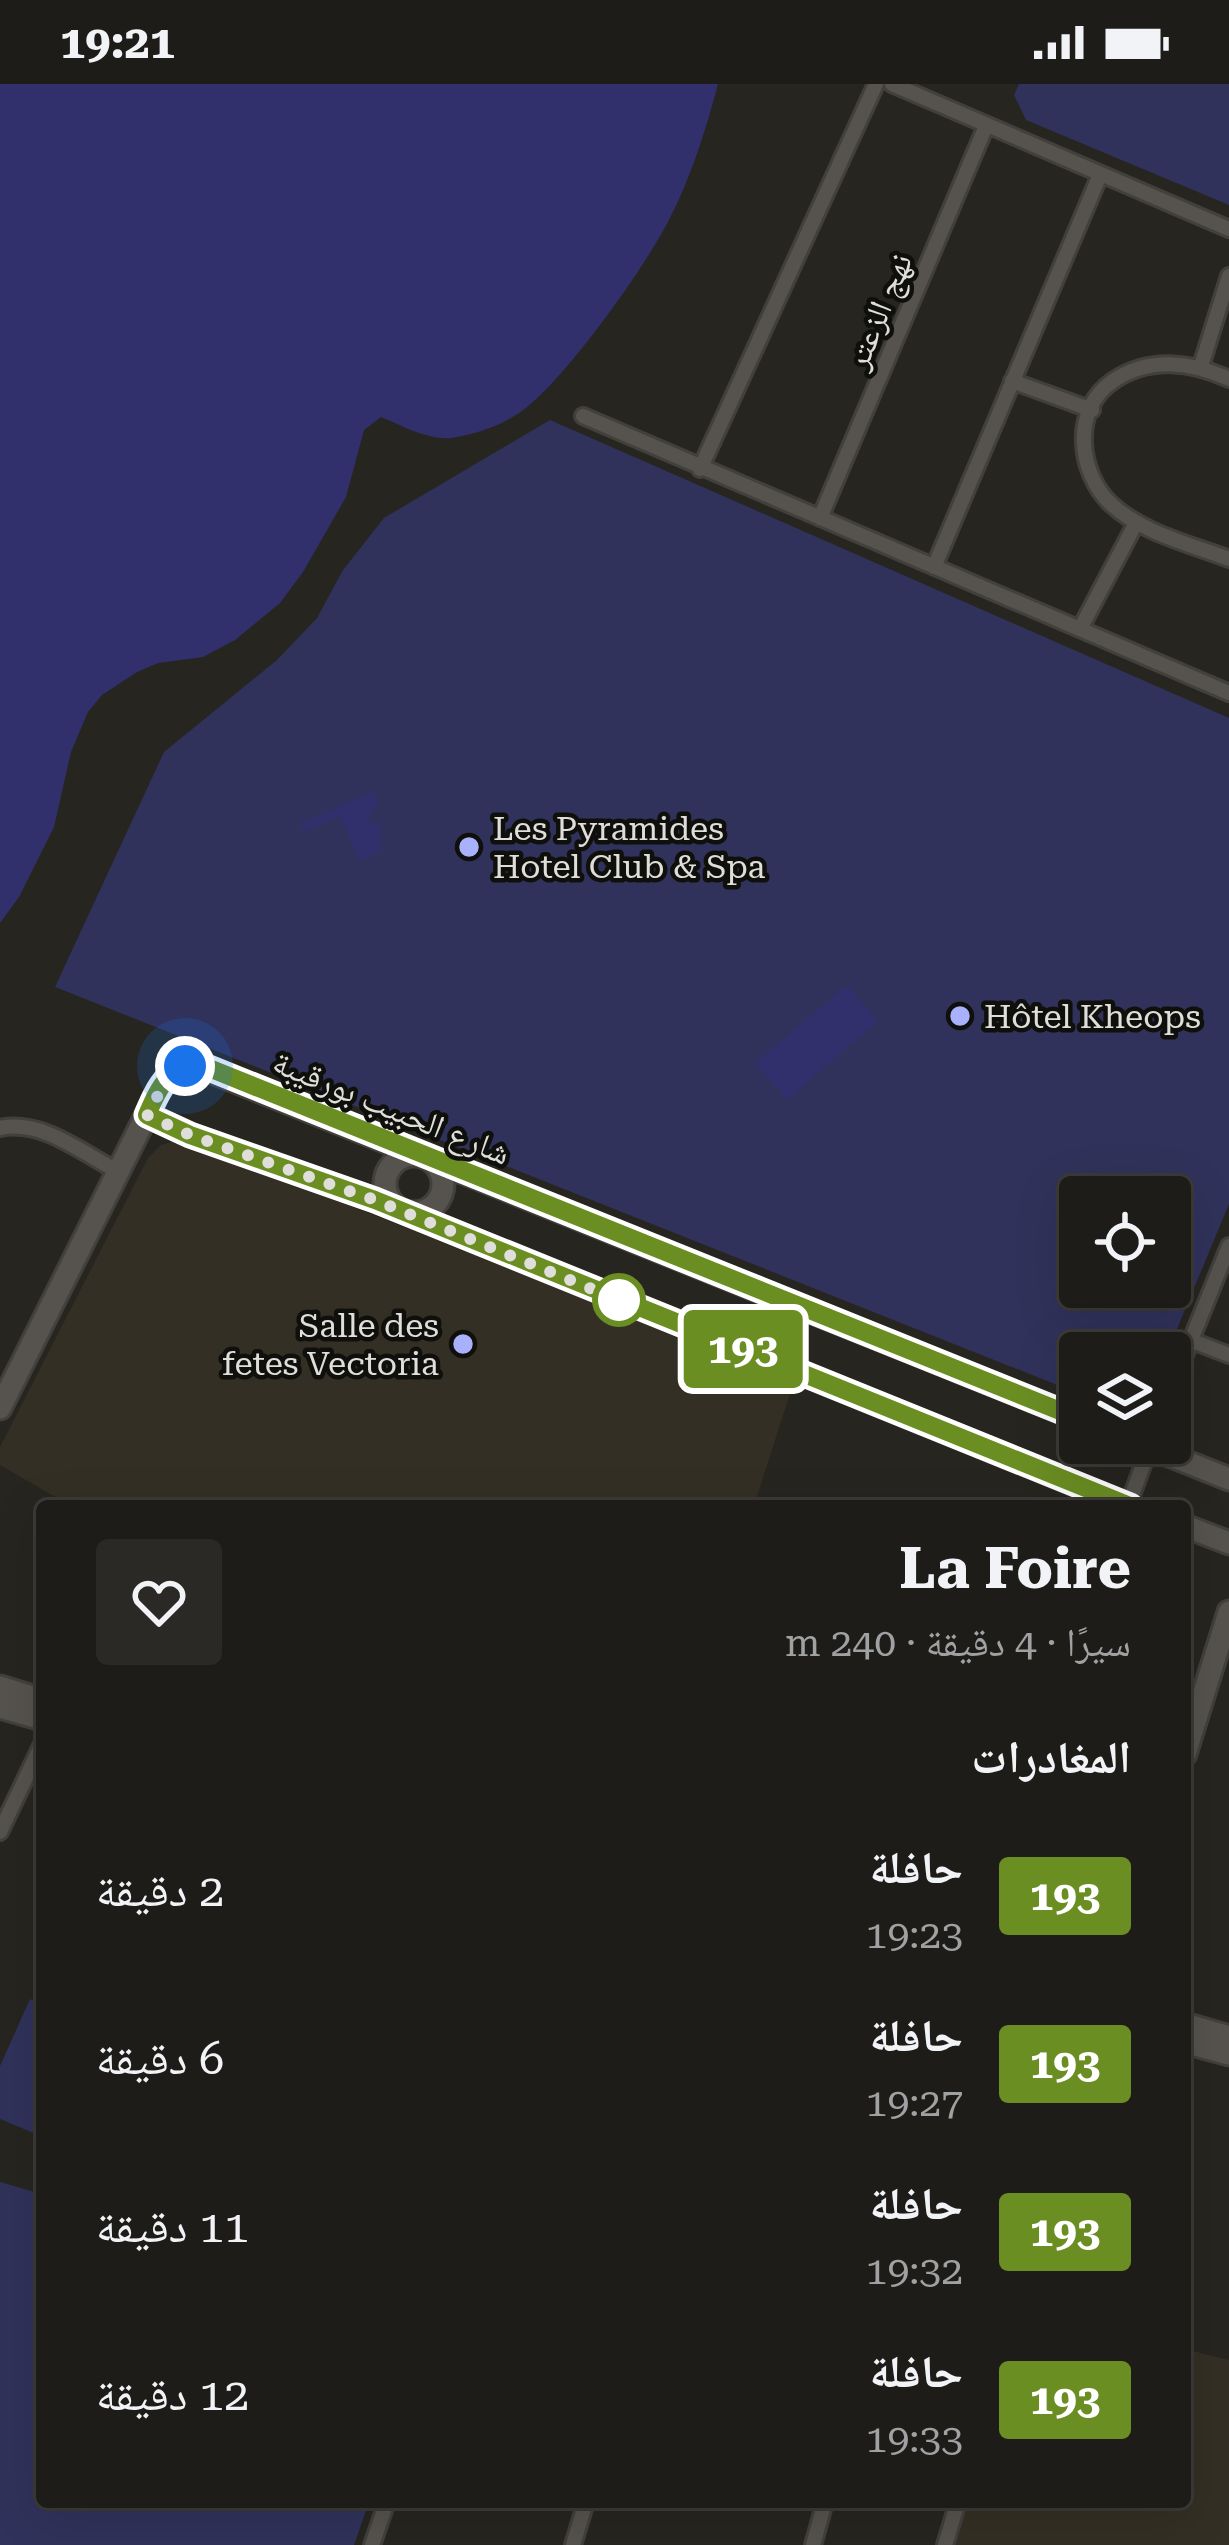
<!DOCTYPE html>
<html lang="ar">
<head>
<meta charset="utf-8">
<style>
	:root { --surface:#1d1c18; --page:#2a2925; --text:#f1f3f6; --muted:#a0a1a2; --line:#3b3a37 }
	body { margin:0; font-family:"Roboto Serif","Noto Naskh Arabic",serif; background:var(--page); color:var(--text); direction:rtl; height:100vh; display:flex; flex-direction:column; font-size:45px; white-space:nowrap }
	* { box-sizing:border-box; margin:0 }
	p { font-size:39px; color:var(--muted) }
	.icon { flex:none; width:66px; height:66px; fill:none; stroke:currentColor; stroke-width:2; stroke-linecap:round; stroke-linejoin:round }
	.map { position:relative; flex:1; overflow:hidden; direction:ltr }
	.drawer { position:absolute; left:36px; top:1416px; width:1155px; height:1008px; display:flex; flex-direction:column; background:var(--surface); border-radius:12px; box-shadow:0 12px 48px #0002,0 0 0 3px var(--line); direction:rtl }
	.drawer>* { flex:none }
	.badge { padding:0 24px; border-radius:9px; font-size:42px; line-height:78px }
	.tools { position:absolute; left:1059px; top:1092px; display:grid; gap:24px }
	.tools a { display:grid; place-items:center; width:132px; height:132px; border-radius:12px; background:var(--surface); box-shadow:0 12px 48px #0002,0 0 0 3px var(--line); font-size:60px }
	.you { position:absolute; width:60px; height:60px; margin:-30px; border:9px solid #fff; border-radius:50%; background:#1a73e8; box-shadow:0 0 0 18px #1a73e833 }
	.map>.badge { position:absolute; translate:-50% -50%; box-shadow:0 0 0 6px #fff }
	h2 { padding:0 60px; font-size:45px; line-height:108px }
	.round { display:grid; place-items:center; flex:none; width:126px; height:126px; border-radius:12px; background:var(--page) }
	.head { display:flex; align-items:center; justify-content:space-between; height:204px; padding:0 60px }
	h1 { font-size:57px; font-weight:700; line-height:90px }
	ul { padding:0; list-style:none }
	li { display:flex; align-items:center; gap:36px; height:168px; padding:0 60px }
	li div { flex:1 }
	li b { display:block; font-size:45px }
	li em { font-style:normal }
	li .badge { min-width:132px; font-weight:700; text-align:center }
	.status { display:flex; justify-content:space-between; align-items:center; height:84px; padding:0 60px; background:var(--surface); direction:ltr }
	.status svg { height:33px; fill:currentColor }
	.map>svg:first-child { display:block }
	.built { fill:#332f24 }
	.green { fill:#30325b; fill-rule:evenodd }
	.water { fill:#31306c }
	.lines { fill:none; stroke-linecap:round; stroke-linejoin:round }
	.street-casing { stroke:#42403c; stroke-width:20 }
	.secondary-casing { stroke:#42403c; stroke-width:27 }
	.street { stroke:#56534e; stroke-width:14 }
	.secondary { stroke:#56534e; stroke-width:21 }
	.line-casing { stroke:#fff; stroke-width:27 }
	.line { stroke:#6b8e23; stroke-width:18 }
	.walk { stroke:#e0dedb; stroke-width:12; stroke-dasharray:0 21.6 }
	.poi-dot { fill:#a9b0fc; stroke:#0f0f0c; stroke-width:4.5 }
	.stop-dot { fill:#fff; stroke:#6b8e23; stroke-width:6 }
	.labels { text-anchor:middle; stroke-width:9; stroke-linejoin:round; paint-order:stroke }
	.street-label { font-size:33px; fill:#e0dedb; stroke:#0f0f0c }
	.poi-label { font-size:33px; fill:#e0dedb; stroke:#0f0f0c; text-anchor:start }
</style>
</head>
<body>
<div class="status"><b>19:21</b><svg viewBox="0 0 49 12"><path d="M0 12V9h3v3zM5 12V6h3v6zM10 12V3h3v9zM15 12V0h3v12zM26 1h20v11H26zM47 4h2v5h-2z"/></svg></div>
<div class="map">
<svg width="1229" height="2461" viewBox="0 0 1229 2461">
	<rect width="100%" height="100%" fill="#272520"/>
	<path class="built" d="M181,1055L794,1297L754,1422H71L0,1381V1363L148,1074L161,1061Z
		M1185,2265L1229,2276V2461H954L968,2418H1185Z"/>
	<path class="green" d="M1019,0H1229V121L1026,36L1014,11Z
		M550,336L1229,634V1120L1167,1269H1080V1310L55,903L164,668L277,576L317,534L343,486L384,434ZM1080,1113H1170V1203H1080Z
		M30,1915L42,1921L41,2052L0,2035V1982Z
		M0,2098L38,2109L42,2099V2418H369L354,2461H0Z"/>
	<path class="water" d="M0,0H718C705,49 688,103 663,147C636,195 569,289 527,323C506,340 478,350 451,354C427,356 403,342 381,333L364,346L346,413L303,488L280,519L235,556L203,573L158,579L137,588L102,611L88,628L71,668L54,743L19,813L0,839Z
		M373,707L379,720L368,733L372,740L381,741V767L360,777L340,732L304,748L300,740Z
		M847,901L878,937L787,1016L755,979Z"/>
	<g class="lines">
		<defs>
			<path id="street" d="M892,0L1229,145
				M1201,282L1229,192
				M1229,295C1192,278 1149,272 1113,297C1071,325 1078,389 1111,420C1142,449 1190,460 1229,475
				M1012,297L1092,326
				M583,332L1229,609
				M700,385L876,0
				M820,434L986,42
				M934,483L1100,91
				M1080,545L1136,439
				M0,1044C42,1035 82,1069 119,1088
				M1190,1256L1229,1271
				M1170,1308L1229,1162
				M1128,1422L1151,1359
				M0,1748L42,1660
				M372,2461L387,2418
				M573,2461L586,2418
				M813,2461L825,2418
				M945,2461L958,2418"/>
			<path id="secondary" d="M147,1031L190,1051L375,1116L1129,1422
				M385 1100a29 29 0 1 1 58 0a29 29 0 1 1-58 0Z
				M0,1324L159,1006L180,983L195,981L1080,1335
				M1139,1359L1229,1395
				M1185,1442L1229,1459
				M0,1603L42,1616
				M0,1623L42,1635
				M1185,1670L1229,1528
				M1185,1940L1229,1953
				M1185,1958L1229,1970"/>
		</defs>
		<use href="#street" class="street-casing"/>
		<use href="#secondary" class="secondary-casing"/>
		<use href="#street" class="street"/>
		<use href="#secondary" class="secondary"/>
	</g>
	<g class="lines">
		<defs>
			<path id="line" d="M1080,1335L204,982C170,978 159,1003 147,1031L190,1051L375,1116L1130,1422"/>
		</defs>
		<use href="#line" class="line-casing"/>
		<use href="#line" class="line"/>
		<path class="walk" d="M185,982L170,990L147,1031L190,1051L375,1116L619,1216"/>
	</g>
	<g class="poi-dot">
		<circle cx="469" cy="763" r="12"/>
		<circle cx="960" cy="932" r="12"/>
		<circle cx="463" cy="1260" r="12"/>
	</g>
	<circle class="stop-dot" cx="619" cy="1216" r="24"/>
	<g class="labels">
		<g class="street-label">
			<text transform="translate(878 227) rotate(-67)" y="12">نهج الزعتر</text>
			<text transform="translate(392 1023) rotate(22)" y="12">شارع الحبيب بورقيبة</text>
		</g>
		<g class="poi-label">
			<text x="493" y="756">Les Pyramides<tspan x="493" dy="38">Hotel Club &amp; Spa</tspan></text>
			<text x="984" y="944">Hôtel Kheops</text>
			<text x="439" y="1253" text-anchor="end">Salle des<tspan x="439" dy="38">fetes Vectoria</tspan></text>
		</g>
	</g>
</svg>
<div class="tools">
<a><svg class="icon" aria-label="locate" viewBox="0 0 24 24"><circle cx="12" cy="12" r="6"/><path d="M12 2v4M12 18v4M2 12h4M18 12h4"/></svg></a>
<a><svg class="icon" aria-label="layers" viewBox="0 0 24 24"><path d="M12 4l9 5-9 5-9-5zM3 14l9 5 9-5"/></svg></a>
</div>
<div class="you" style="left:185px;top:982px"></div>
<b class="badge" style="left:743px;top:1265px;background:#6b8e23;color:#fff">193</b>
<section class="drawer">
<div class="head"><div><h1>La Foire</h1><p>سيرًا · 4 دقيقة · 240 m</p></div><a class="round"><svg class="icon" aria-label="heart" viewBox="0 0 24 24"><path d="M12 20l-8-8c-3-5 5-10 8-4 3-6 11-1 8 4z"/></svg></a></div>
<h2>المغادرات</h2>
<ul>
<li><span class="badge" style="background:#6b8e23;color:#fff">193</span><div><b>حافلة</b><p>19:23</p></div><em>2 دقيقة</em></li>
<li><span class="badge" style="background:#6b8e23;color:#fff">193</span><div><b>حافلة</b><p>19:27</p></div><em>6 دقيقة</em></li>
<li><span class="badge" style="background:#6b8e23;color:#fff">193</span><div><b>حافلة</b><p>19:32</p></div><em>11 دقيقة</em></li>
<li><span class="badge" style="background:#6b8e23;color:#fff">193</span><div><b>حافلة</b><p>19:33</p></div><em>12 دقيقة</em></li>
</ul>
</section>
</div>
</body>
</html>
